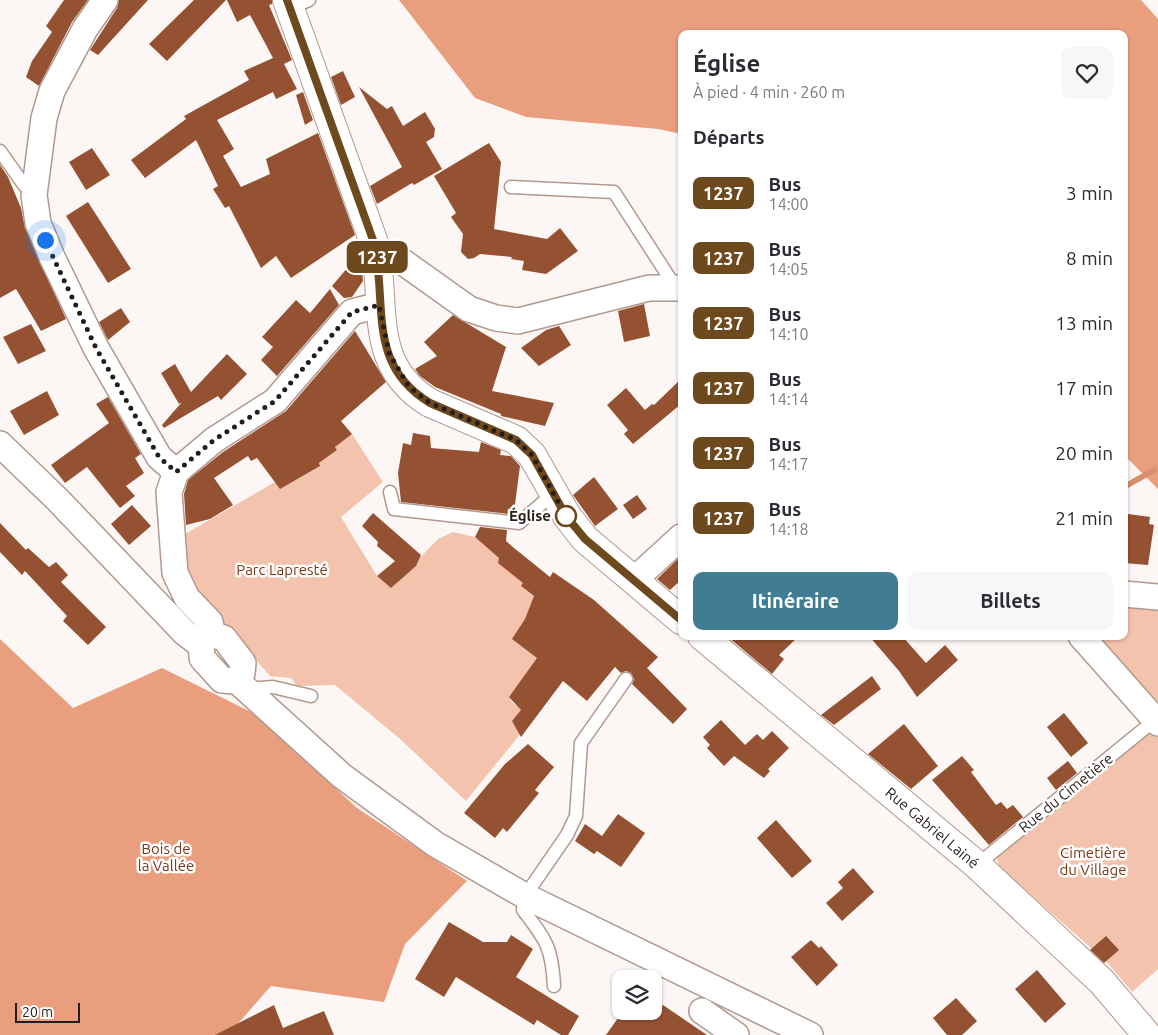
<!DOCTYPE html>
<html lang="fr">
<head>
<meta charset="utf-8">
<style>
	:root { --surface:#fff; --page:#f7f7f7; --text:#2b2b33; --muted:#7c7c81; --accent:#407c93 }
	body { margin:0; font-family:Ubuntu,sans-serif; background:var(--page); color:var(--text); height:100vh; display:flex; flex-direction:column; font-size:19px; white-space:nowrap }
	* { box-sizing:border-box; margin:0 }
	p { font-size:16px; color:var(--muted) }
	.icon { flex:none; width:28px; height:28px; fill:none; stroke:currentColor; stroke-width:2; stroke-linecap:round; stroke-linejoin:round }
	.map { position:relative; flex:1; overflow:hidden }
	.sheet { position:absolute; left:678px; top:30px; width:450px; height:610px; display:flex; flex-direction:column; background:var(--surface); border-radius:10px; box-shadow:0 1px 4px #0004 }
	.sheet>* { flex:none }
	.badge { padding:0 10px; border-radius:8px; font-size:18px; line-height:32px }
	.tools { position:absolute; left:612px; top:970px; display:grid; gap:10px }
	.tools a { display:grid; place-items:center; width:50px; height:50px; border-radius:10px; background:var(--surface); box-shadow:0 1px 4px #0004; font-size:25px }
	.scale { position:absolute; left:15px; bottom:12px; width:65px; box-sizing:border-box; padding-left:5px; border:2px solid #261d19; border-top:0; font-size:14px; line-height:18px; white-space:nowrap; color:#261d19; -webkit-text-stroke:4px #fff; paint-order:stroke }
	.you { position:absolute; width:25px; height:25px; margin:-12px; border:4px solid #fff; border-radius:50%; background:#1a73e8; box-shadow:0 0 0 8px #1a73e833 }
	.map>.badge { position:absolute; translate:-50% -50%; box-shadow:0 0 0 2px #fff }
	h2 { padding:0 15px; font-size:19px; line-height:45px }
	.round { display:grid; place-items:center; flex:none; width:52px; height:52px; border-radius:10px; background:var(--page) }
	.head { display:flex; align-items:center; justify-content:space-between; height:85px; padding:0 15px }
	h1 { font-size:24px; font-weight:700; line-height:38px }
	.cta { display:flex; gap:10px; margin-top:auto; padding:10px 15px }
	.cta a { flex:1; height:58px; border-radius:10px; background:var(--accent); color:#fff; font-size:20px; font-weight:700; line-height:58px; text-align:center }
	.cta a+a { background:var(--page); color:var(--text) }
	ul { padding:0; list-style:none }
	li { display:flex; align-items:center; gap:15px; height:65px; padding:0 15px }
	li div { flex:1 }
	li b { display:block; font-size:19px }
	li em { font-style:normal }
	li .badge { min-width:55px; font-weight:700; text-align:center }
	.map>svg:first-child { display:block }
	.green { fill:#f4c3ae }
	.forest { fill:#e99f7d }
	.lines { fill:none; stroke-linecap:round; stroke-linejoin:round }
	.stream { stroke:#d88f6e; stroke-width:6 }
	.building { fill:#955232 }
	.service-casing { stroke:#b1998f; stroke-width:15 }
	.minor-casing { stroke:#b1998f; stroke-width:28 }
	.tertiary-casing { stroke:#b1998f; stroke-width:30 }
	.service { stroke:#fff; stroke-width:12 }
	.minor { stroke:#fff; stroke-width:25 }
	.tertiary { stroke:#fff; stroke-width:28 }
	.line-casing { stroke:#fff; stroke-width:11 }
	.line { stroke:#6e491e; stroke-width:8 }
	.walk { stroke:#261d19; stroke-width:5; stroke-dasharray:0 9 }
	.stop-dot { fill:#fff; stroke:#6e491e; stroke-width:2.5 }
	.labels { text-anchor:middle; stroke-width:5; stroke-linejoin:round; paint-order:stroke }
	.stop-label { font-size:15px; font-weight:bold; fill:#261d19; stroke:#fff; text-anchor:end }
	.park-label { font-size:15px; fill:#7c3816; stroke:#fff }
	.street-label { font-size:15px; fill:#261d19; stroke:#fff }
</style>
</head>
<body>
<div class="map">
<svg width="1158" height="1035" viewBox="0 0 1158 1035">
	<rect width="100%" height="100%" fill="#fcf7f4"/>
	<path class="green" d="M352,434L383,482L341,517L377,576L391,588L438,539L453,532L475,537L526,580L521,586L536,598L525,619L542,662L528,681L523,678L509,697L513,703L534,719L530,722L466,801L399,738L335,685L297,686L291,678L270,676L187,581L180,537L275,482L290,483L320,466L319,463L337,450L335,447Z
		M1124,607L1158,610V702L1095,636H1124Z
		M1154,730L1158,734V969L1132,992L1106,961L1000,868L996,855Z"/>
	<path class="forest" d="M399,0H1141L1158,19V489L1124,455V34H681V134L658,129L526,117L475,98Z
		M0,639L73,708L162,668L255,714L357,808L467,881L405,944L384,1002L271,986L228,1035H0Z"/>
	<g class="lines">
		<path class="stream" d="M1124,487L1154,470"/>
	</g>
	<path class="building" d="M64,0H88L72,22L39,86L26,77L32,61L52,32L46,26Z
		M119,0H148L98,55L90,50L117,8Z
		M194,0H226L167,61L149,44Z
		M227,0H272V4L269,5L292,60L284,64L297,89L276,99L273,92L217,120L234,149L223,156L241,187L270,174L266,159L318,133L355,235L291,278L276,256L261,268L229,206L225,208L213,189L218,186L196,140L145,178L131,160L186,119L184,116L249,80L244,71L273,58L250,15L237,22Z
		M343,71L355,97L341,105L331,77Z
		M359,87L387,109L392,106L403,126L425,112L435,129L434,137L426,142L442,169L414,185L412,183L377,204L370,186L402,167Z
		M303,92L313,120L305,125L296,95Z
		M489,143L501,162L494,229L547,239L560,228L578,251L546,274L522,270L524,261L511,259L512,257L480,254L474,258L468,259L461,252L463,234L451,217L456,213L434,176Z
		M92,148L110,175L86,190L69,162Z
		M0,165L8,177L21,208L25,228L66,319L41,331L16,289L0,298Z
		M88,202L131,269L108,283L66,216Z
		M360,253L363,281L352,297L344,298L332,286Z
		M330,289L339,305L277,376L261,360L273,347L262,337L296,300L310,313Z
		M644,304L650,336L624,342L618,311Z
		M121,308L130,322L108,340L99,322Z
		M453,315L506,347L492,391L554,403L545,426L501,416V414L435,387L420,376L415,369L437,356L424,342Z
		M31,324L46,351L18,364L3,337Z
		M559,326L571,345L539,366L521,348L546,330Z
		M355,331L386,382L341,421L352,434L335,447L337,450L319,463L320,466L280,489L257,458L251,461L248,456L214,478L233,505L210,519L186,525L184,494L188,480L223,452L286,411Z
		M227,354L247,374L221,400L218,396L164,428L162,425L182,402L179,404L161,373L175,364L191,392Z
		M681,379V404L633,444L624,434L628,430L607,405L626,388L645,410L652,404L654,405Z
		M47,391L59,415L24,435L10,411Z
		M108,397L141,454L135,458L144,473L126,486L135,496L120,508L87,467L65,483L51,465L109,423L96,404Z
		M413,433L430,436L431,448L479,452L481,442L501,450L500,455L511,456L520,466L514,512L510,514L401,502L398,473L403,443L411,445Z
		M594,477L618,509L595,526L573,495Z
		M637,495L647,509L633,519L623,505Z
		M132,505L151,526L129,545L111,524Z
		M373,513L421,555L416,566L391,588L377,576L395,561L377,546L378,542L362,526Z
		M1128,514L1150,517L1149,524L1154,525L1148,565L1124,563V533H1126Z
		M0,523L26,550L28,548L49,567L56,562L68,575L61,582L106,627L88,645L63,621L67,616L25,571L22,575L0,552Z
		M480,527L507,530L506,541L514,548L550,577L553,572L594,600L658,657L647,668L687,709L673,724L632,684L634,679L631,673L626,671L621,673L615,667L587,701L563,681L521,737L512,721L521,710L509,697L537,658L512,639L525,619L534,596L521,586L523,583L498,563L499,558L475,537Z
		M681,556V580L670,590L657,579Z
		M727,636H799L779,655L784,659L772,674Z
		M869,636H902L926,663L945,645L958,660L917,697L899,671Z
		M872,676L881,689L834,725L821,715Z
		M1064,713L1088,743L1071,757L1047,727Z
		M721,720L745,745L757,734L763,740L772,731L789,748L768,769L770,771L764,778L734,756L724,766L707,748L710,745L703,737Z
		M904,724L938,766L911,789L868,754Z
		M528,744L554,767L535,790L539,793L507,832L503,828L495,838L464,813L505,764Z
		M962,756L974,770L971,772L996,805L1001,802L1007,809L1013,805L1023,817L989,845L932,780Z
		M1068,761L1077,773L1056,790L1047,778Z
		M618,814L645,833L621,867L597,851L594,854L575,841L585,824L602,836Z
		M776,820L812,861L792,878L757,838Z
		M853,868L874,892L842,921L826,903L843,888L838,882Z
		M449,922L483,942H507L511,935L533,949L516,977L579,1016L568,1035H561L537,1020L534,1025L456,977L444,997L415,979Z
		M1106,936L1119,950L1104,963L1090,950Z
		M811,940L819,948L821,946L838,965L817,986L791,957Z
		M1037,970L1066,1004L1045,1023L1015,989Z
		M956,998L977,1021L962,1035H947L933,1018Z
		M274,1005L283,1028L324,1011L334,1035H215Z
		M663,1005L707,1035H606L623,1011H658Z"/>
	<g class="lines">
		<defs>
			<path id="service" d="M290,8L309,0
				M0,151L24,185L34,195
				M511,187L614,192L676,288
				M390,492L394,509L519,523L553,494
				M248,689L273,687L311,696
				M977,865L1155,720
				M554,986C552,947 546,940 523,910L525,896L567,835L576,816L581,743L626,679"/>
			<path id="minor" d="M105,0L85,29L52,91L44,118L34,195L38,223L52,257L96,348L159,457L176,472
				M376,252L403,262L469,309L496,318L518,321L649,288H681
				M0,444L58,500L185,633L201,645
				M176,472L214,440L275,401L352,312L379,305
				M176,472L169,492L175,573L187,598L210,622L213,635
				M634,580L681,537
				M1124,594L1158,597
				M213,635L224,638L243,663L242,673L234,681L222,680L202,658L201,645L206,638Z
				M1081,636L1158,723
				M236,680L342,776L435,844L525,896L810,1035
				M702,1011L736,1035"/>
			<path id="tertiary" d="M287,0L373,240C389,300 364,363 430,403L516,440L532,455L567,516L585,539L681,620
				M702,636L977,865L1102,982L1147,1035"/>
		</defs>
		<use href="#service" class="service-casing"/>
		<use href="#minor" class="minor-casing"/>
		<use href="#tertiary" class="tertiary-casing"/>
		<use href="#service" class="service"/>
		<use href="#minor" class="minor"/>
		<use href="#tertiary" class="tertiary"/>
	</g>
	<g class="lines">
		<defs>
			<path id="line" d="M287,0L373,240C389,300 364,363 430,403L516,440L532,455L566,516L585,539L681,620"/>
		</defs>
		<use href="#line" class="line-casing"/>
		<use href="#line" class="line"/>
		<path class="walk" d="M45,240L96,348L159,457L176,472L214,440L275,401L352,312L379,305L389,353L409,387L430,403L516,440L532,455L566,516"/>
	</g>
	<circle class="stop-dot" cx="566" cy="516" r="10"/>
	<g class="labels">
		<g class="stop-label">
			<text x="551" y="521">Église</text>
		</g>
		<g class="park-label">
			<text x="282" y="575">Parc Lapresté</text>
			<text x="166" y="854">Bois de<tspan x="166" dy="17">la Vallée</tspan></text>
			<text x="1093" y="858">Cimetière<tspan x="1093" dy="17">du Village</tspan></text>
		</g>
		<g class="street-label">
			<text transform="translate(1066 793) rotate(-39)" y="5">Rue du Cimetière</text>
			<text transform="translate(932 828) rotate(40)" y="5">Rue Gabriel Lainé</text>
		</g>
	</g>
</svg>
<div class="tools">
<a><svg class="icon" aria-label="layers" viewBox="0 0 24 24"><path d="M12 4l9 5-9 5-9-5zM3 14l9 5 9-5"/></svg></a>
</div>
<div class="scale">20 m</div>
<div class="you" style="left:45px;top:240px"></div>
<b class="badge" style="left:377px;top:257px;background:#6e491e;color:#fff">1237</b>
<section class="sheet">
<div class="head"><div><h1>Église</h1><p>À pied · 4 min · 260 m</p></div><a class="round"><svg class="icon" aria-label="heart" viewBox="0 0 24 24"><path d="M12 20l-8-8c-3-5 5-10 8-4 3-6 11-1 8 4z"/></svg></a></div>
<h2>Départs</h2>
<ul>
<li><span class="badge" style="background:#6e491e;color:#fff">1237</span><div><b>Bus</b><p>14:00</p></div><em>3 min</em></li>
<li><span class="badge" style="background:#6e491e;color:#fff">1237</span><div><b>Bus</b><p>14:05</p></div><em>8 min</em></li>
<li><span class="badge" style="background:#6e491e;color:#fff">1237</span><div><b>Bus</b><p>14:10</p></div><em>13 min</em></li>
<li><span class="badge" style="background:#6e491e;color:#fff">1237</span><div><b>Bus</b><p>14:14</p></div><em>17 min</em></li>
<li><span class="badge" style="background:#6e491e;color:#fff">1237</span><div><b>Bus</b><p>14:17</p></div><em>20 min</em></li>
<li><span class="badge" style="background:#6e491e;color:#fff">1237</span><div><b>Bus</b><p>14:18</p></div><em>21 min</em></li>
</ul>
<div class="cta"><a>Itinéraire</a><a>Billets</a></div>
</section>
</div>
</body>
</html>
